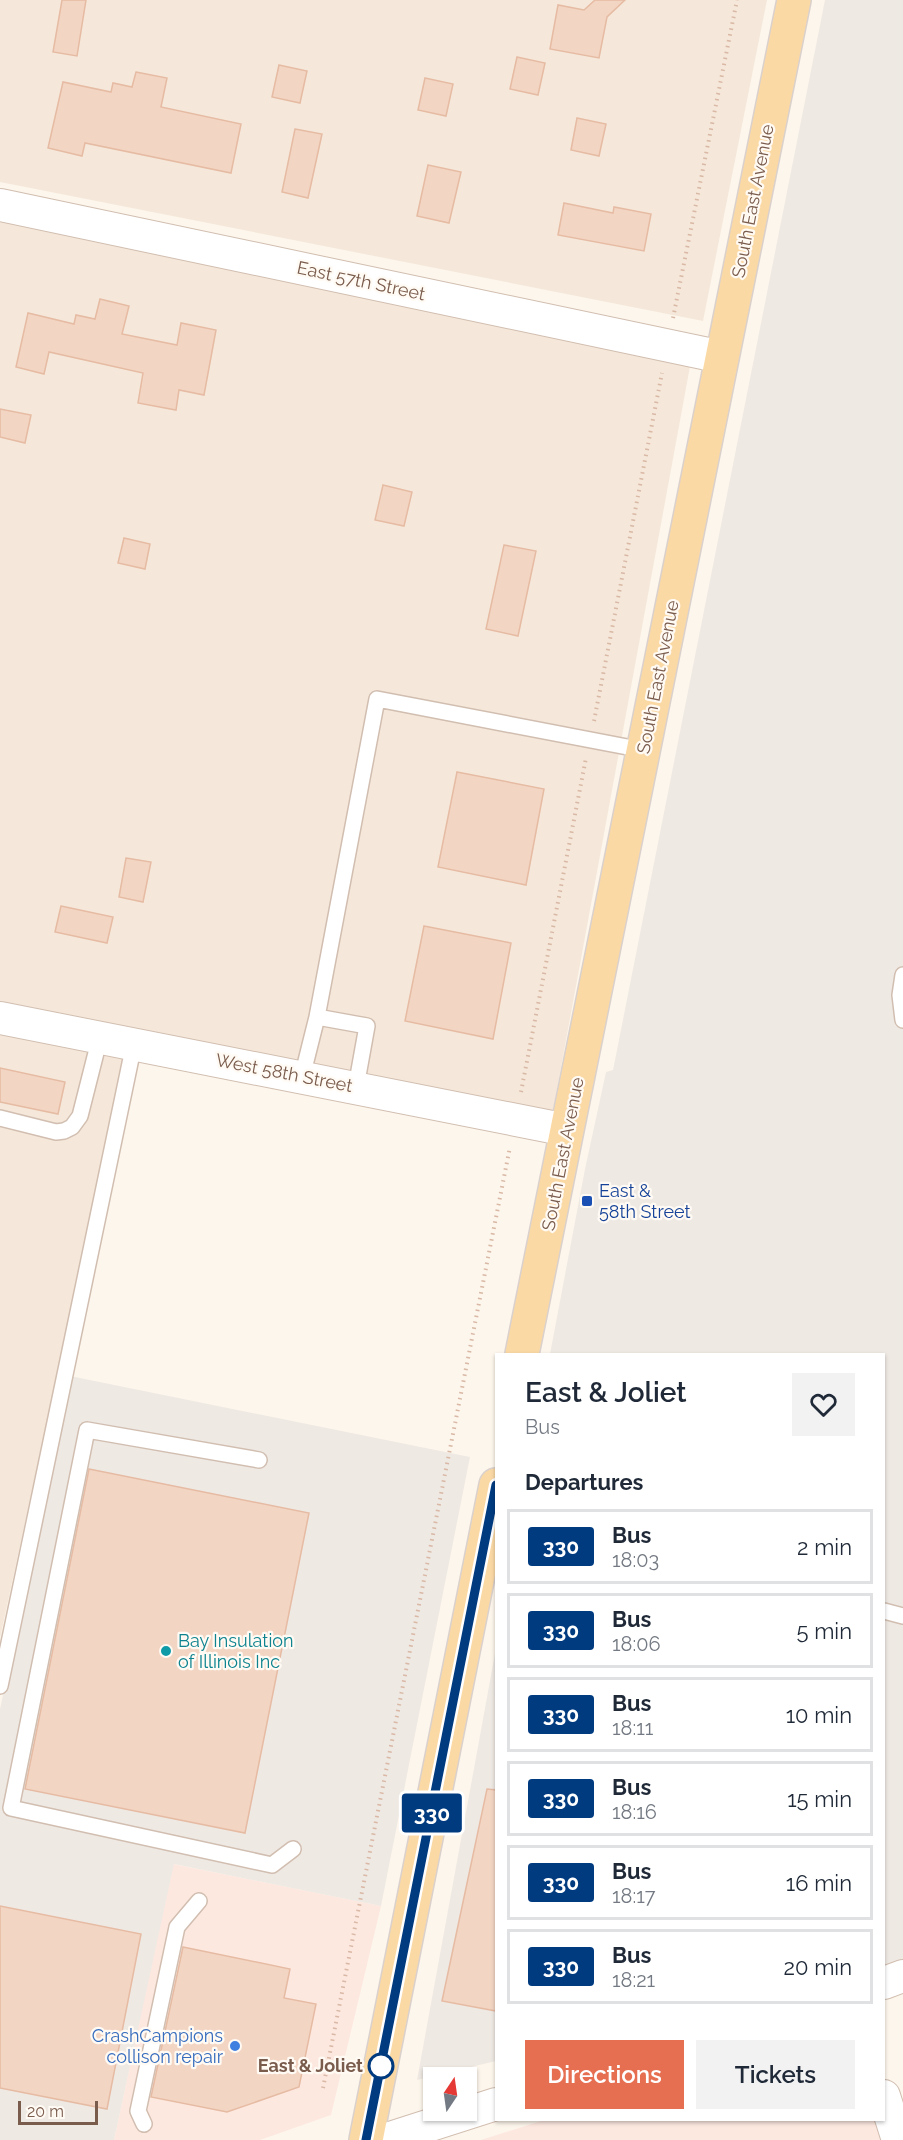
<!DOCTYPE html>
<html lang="en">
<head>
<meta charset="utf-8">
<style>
	:root { --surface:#fff; --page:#f2f2f3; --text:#1f2937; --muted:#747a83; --line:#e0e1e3; --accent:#e76f51 }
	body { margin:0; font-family:Raleway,sans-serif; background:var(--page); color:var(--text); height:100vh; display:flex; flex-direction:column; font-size:22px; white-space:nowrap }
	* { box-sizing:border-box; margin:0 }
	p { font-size:20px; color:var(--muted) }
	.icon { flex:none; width:33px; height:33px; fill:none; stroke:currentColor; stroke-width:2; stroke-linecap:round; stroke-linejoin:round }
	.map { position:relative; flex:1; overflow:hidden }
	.panel { position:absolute; left:495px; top:1353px; width:390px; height:768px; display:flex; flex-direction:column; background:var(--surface); border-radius:0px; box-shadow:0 2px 4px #0004 }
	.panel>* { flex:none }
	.badge { padding:0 12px; border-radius:4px; font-size:21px; line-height:39px }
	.needle { width:39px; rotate:13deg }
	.controls { position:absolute; left:423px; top:2067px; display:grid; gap:12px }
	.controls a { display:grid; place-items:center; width:54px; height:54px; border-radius:0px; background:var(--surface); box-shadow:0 2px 4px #0004; font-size:30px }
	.scale { position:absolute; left:18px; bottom:15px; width:80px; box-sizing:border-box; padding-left:6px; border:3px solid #7a5c4d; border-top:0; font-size:16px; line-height:21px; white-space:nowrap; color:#7a5c4d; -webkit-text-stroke:4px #fffaf3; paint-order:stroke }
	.map>.badge { position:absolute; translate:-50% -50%; box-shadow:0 0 0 3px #fff }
	h2 { padding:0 30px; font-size:22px; line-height:54px }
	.round { display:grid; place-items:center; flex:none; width:63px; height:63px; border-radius:0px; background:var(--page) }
	.headline { display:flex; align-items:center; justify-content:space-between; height:102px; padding:0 30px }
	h1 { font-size:28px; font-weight:600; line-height:45px }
	.primary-button { display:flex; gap:12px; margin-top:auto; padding:12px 30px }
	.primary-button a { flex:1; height:69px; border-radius:0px; background:var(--accent); color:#fff; font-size:24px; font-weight:600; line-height:69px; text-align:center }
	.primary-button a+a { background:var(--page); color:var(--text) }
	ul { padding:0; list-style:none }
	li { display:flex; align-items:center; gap:18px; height:75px; margin:0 12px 9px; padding:0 18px; border:3px solid var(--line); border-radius:0px }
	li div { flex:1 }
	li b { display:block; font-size:22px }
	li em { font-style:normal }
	li .badge { min-width:66px; font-weight:700; text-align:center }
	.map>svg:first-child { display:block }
	.residential { fill:#f5e8da }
	.commercial { fill:#fde8e0 }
	.industrial { fill:#efe9e4 }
	.building { fill:#f3d5c3; stroke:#e6bba3; stroke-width:1.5 }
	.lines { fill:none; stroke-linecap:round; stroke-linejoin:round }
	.lane-casing { stroke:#d1beb0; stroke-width:18 }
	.street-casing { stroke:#d1beb0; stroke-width:34 }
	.primary-casing { stroke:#dad1cd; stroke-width:36 }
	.path { stroke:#d9b8a5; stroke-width:4; stroke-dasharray:1.5 4.5; stroke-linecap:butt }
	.lane { stroke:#fff; stroke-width:15 }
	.street { stroke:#fff; stroke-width:32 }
	.primary { stroke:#fbd9a5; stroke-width:33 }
	.line-casing { stroke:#fff; stroke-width:14 }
	.line { stroke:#003b80; stroke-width:9 }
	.transit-dot { fill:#1a4fb4; stroke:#fffaf3; stroke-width:2 }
	.culture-dot { fill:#0f9aa8; stroke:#fffaf3; stroke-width:2 }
	.shop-dot { fill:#3f7fe0; stroke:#fffaf3; stroke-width:2 }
	.stop-dot { fill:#fff; stroke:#003b80; stroke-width:3 }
	.labels { text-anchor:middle; stroke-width:4.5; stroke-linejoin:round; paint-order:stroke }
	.street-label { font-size:18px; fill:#7a5c4d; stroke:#fffaf3 }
	.transit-label { font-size:18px; fill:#164399; stroke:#fffaf3; text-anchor:start }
	.culture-label { font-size:18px; fill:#0d838f; stroke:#fffaf3; text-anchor:start }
	.shop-label { font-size:18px; fill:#366cbe; stroke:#fffaf3; text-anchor:end }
	.stop-label { font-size:18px; font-weight:bold; fill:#7a5c4d; stroke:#fffaf3; text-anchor:end }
</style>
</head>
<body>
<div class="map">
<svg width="903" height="2140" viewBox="0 0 903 2140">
	<rect width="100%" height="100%" fill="#fdf6ec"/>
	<path class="residential" d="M0,0H767L703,321L0,182Z
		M0,218L691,361L553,1111L0,1001Z
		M0,1030L126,1055L0,1638Z"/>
	<path class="commercial" d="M173,1864L381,1906L331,2115L260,2140H114Z
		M544,2120H880L889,2140H481Z"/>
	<path class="industrial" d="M825,0H903V1967L884,1972V1354H550L585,1169L606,1072L613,1070Z
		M70,1376L470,1457L381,1906L174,1864L114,2140H0V1709Z
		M496,1648V2061L417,2080Z"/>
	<path class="building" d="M62,0H86L77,56L53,52Z
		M595,0H625L607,17L599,58L550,49L558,5L584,10Z
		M517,57L545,63L538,95L510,89Z
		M279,65L307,71L300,103L272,97Z
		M136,72L167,78L161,107L241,124L231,173L85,143L82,156L48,148L63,82L111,92L113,83L132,87Z
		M425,78L453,84L446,116L418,110Z
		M577,118L606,124L599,156L571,150Z
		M295,129L322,134L308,198L282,192Z
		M428,165L461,172L449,223L417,216Z
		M564,203L613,213L614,207L651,214L644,251L558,235Z
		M100,299L129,306L122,334L177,345L181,323L216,330L204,395L179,390L176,410L138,403L143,373L49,352L44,374L16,367L28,313L74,324L76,315L95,319Z
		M0,409L31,415L25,443L0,437Z
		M383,485L412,492L404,526L375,520Z
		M124,538L150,544L145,569L118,563Z
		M504,545L536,551L518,636L486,629Z
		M457,772L544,789L526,885L438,867Z
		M126,858L151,862L143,902L119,897Z
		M61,906L113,917L107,943L55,932Z
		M424,926L511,943L493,1039L405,1021Z
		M0,1068L65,1082L58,1114L0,1102Z
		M89,1469L309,1513L245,1833L25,1789Z
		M487,1789L496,1790V2011L442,2001Z
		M0,1906L141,1934L107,2109L0,2088Z
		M183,1947L290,1969L284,1998L316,2004L299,2087L227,2112L151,2097Z"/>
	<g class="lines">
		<defs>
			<path id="lane" d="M903,975L900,995L903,1020
				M302,1077L317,1017
				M356,1087L367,1026L317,1017L377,699L643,750
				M0,1118L56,1132L64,1131L72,1127L80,1116L100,1037
				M259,1460L87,1430L11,1808L272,1865L293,1849
				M884,1611L903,1616
				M0,1686L134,1044
				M144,2124L138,2111L177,1927L199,1901"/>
			<path id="street" d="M0,205L722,357
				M0,1018L567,1130
				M884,1983L903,1976
				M884,2096L898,2140
				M384,2140L496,2104"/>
			<path id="primary" d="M522,1354L794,0
				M366,2140L496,1485"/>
		</defs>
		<use href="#lane" class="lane-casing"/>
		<use href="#street" class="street-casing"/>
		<use href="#primary" class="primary-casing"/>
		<path class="path" d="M673,318L737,0
			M594,721L662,373
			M521,1092L586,758
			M323,2088L510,1147"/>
		<use href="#lane" class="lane"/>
		<use href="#street" class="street"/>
		<use href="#primary" class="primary"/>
	</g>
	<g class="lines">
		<defs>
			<path id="line" d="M366,2140L496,1485"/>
		</defs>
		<use href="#line" class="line-casing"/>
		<use href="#line" class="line"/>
	</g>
	<rect class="transit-dot" x="581" y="1195" width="12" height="12" rx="3"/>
	<circle class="culture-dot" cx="166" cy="1651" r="6"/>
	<circle class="shop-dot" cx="235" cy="2046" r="6"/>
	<circle class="stop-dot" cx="381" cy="2066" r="12"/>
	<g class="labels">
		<g class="street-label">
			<text transform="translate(753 201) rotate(-79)" y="6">South East Avenue</text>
			<text transform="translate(361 281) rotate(12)" y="6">East 57th Street</text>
			<text transform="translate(658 677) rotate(-79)" y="6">South East Avenue</text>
			<text transform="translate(284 1073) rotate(11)" y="6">West 58th Street</text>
			<text transform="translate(563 1154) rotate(-79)" y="6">South East Avenue</text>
		</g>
		<g class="transit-label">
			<text x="599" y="1197">East &amp;<tspan x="599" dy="21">58th Street</tspan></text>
		</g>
		<g class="culture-label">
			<text x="178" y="1647">Bay Insulation<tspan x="178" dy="21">of Illinois Inc</tspan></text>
		</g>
		<g class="shop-label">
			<text x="223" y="2042">CrashCampions<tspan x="223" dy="21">collison repair</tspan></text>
		</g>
		<g class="stop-label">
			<text x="363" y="2072">East &amp; Joliet</text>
		</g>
	</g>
</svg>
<div class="controls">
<a><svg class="needle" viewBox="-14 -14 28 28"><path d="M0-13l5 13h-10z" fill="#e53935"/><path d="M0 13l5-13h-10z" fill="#747a83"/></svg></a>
</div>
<div class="scale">20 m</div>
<b class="badge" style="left:432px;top:1813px;background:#003b80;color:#fff">330</b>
<section class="panel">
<div class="headline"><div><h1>East &amp; Joliet</h1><p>Bus</p></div><a class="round"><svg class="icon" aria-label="heart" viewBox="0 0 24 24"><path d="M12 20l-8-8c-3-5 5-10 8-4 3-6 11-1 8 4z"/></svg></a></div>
<h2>Departures</h2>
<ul>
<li><span class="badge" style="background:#003b80;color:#fff">330</span><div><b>Bus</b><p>18:03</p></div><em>2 min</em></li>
<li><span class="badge" style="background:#003b80;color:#fff">330</span><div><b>Bus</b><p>18:06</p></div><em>5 min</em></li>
<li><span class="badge" style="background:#003b80;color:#fff">330</span><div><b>Bus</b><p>18:11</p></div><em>10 min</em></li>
<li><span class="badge" style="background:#003b80;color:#fff">330</span><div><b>Bus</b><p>18:16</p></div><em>15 min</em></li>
<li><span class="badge" style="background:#003b80;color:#fff">330</span><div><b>Bus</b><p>18:17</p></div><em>16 min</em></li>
<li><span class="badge" style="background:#003b80;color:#fff">330</span><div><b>Bus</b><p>18:21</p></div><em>20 min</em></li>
</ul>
<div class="primary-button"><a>Directions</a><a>Tickets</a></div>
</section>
</div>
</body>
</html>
